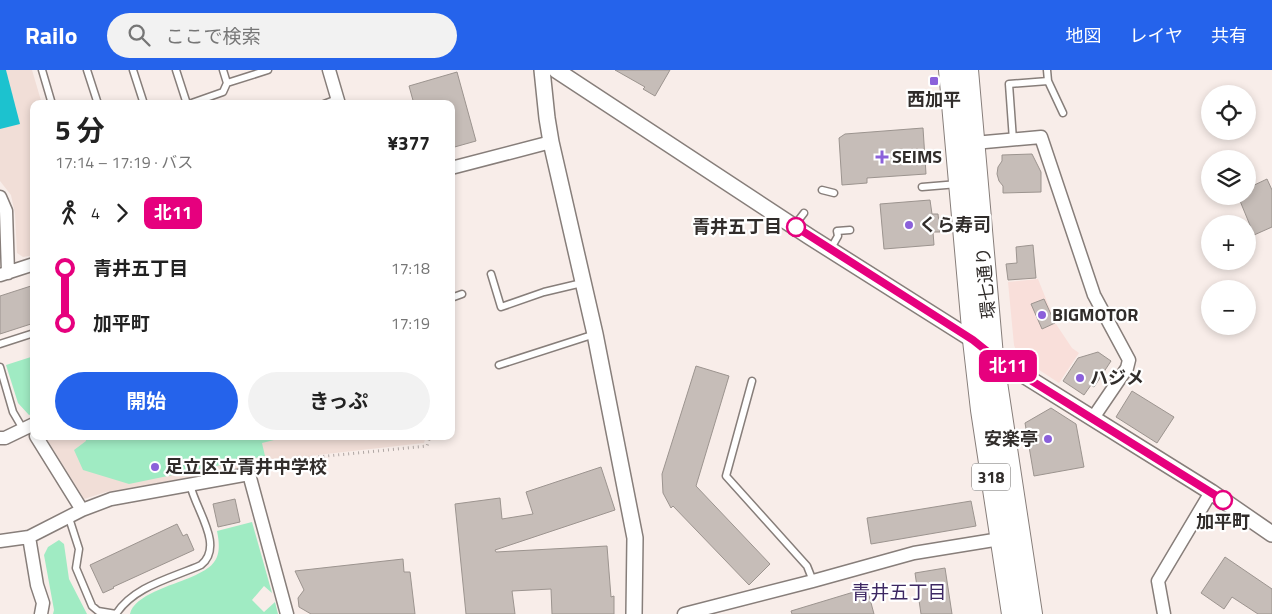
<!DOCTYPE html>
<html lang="ja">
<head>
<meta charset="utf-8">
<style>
	:root { --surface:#fff; --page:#f2f2f2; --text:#222; --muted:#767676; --accent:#2563eb }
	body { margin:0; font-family:"Titillium Web","Noto Sans JP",sans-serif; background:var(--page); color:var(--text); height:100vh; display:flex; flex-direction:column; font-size:19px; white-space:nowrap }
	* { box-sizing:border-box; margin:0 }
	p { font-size:16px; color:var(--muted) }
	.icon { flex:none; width:28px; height:28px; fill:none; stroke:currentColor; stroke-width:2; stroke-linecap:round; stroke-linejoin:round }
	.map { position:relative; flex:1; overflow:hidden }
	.sheet { position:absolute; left:30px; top:30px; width:425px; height:340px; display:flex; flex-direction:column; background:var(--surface); border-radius:10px; box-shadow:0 2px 8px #0003 }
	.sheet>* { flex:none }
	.badge { padding:0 10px; border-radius:8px; font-size:18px; line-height:32px }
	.controls { position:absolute; left:1201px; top:15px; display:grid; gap:10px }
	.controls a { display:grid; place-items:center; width:55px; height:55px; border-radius:50%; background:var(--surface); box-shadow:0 2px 8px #0003; font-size:25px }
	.map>.badge { position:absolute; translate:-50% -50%; box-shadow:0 0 0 2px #fff }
	.legs { display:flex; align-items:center; gap:8px; height:55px; padding:0 25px; font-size:16px }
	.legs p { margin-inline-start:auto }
	.head { display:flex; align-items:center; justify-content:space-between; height:85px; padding:0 25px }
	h1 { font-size:28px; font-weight:700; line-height:38px }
	.cta { display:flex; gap:10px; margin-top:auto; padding:10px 25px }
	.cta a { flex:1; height:58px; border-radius:30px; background:var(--accent); color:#fff; font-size:20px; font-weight:700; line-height:58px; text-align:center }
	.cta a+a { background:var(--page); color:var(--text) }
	ul { padding:0 25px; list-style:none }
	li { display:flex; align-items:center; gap:18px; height:55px; font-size:19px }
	li i { display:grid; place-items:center; width:8px; height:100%; margin:0 6px; background:currentColor }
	li i::after { content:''; width:12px; height:12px; margin:-6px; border:4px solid; border-radius:50%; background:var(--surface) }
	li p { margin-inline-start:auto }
	li:first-child i { background:linear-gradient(#0000 50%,currentColor 0) }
	li:last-child i { background:linear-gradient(currentColor 50%,#0000 0) }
	header { display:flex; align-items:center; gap:30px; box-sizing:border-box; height:70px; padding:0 25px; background:var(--accent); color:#fff }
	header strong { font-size:24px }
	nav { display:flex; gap:28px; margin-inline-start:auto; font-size:18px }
	.search { width:350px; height:45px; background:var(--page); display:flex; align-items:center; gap:12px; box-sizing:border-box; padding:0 18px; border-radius:28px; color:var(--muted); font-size:19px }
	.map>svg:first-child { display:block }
	.industrial { fill:#f9dfda }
	.built { fill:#f1ded7 }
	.green { fill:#a0ebc3 }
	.water { fill:#1cc2cf }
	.building { fill:#c6bdb8; stroke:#9c948f }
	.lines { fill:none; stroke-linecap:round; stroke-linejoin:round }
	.service-casing { stroke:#877e7a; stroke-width:9 }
	.minor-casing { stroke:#877e7a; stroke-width:15 }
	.tertiary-casing { stroke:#877e7a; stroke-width:18 }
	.primary-casing { stroke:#877e7a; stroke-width:22 }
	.path { stroke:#b0a7a4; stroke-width:3; stroke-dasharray:1 4; stroke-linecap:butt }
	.service { stroke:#fff; stroke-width:6 }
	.minor { stroke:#fff; stroke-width:12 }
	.tertiary { stroke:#fff; stroke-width:15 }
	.primary { stroke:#fff; stroke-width:20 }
	.line-1-casing { stroke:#fff; stroke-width:11 }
	.line-1 { stroke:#e6007e; stroke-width:8 }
	.poi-dot { fill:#8b60da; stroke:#fff; stroke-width:2 }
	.stop-1-dot { fill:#fff; stroke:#e6007e; stroke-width:2.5 }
	.labels { text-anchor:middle; stroke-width:4.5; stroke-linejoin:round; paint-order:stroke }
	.shield { fill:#fff; stroke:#6f6c6b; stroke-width:1 }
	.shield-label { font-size:16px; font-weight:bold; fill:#312d2b }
	.poi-label { font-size:18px; font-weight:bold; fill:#312d2b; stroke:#fff; text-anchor:start }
	.stop-label { font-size:18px; font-weight:bold; fill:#312d2b; stroke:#fff; text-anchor:end }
	.street-label { font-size:18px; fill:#312d2b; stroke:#fff }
	.neighbourhood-label { font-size:19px; fill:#3d2863; stroke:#fff }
</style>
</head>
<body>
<header>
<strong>Railo</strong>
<div class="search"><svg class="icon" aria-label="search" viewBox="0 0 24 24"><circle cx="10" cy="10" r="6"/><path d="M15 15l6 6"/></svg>ここで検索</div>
<nav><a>地図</a><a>レイヤ</a><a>共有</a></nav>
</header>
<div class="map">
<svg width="1272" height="544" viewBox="0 0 1272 544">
	<rect width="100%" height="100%" fill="#f8ede9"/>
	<path class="industrial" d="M1038,209L1056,254L1072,278L1079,283L1059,313L1018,286L1014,275L1008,212Z"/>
	<path class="built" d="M0,0H32L42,34H34V185L23,187L17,183L15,144L11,125L0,111Z
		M45,366H426L424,373L317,385L256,399L254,396L106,422L84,429Z"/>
	<path class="green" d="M34,286V343L29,345L18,333L6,295Z
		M85,366H290L262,373L265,386L129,414L83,400L74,380L86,371Z
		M252,452L272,523L264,516L252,530L264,542L275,532L278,544H130C134,525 173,515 189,508C214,497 223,490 217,461Z
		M59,470L64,474L69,509L87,544H53L54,540L44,485L48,477Z"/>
	<path class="water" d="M0,0H6L20,54L0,59Z"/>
	<path class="building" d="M615,0H670L655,26L643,19L645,17Z
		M457,2L476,71L451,78V34H414L409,16Z
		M923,58L926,104L867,108V113L842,115L839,68L845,64Z
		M1032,84L1041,102V122L1003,123V116L999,111L997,104L998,97L1002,91V85Z
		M1267,109L1272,120V157L1254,165L1238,126H1248V118Z
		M930,130L932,144H938L940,162H933L934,175L884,179L880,134Z
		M1033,175L1036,208L1008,210L1006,194L1017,193L1016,177Z
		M34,215V253L0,264V226Z
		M1044,229L1055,253L1042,259L1031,234Z
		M1098,282L1111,291L1094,317L1091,315L1084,325L1063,311L1078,288Z
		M696,296L729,306L696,416L770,494L749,515L673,436L671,438L663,423L662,404Z
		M1132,321L1174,347L1157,373L1116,347Z
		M1051,338L1076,354L1084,397L1034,406L1025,353Z
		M601,397L615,440L495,480L496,482L607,476L611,527L614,526V544H552L551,519L512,521L515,544H466L455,434L500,428L502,449L533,444L526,422Z
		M235,429L240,452L218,457L213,434Z
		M971,431L976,456L871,474L867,448Z
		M177,454L183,466L187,464L194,480L113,517L114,518L103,523L90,495Z
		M1225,487L1272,519V544H1258L1232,527L1224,539L1201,523Z
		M403,489L404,502H410L415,544H311L299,537L298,528L304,520L295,501Z
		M945,498L952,544H921L915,503Z
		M867,518L874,544H792L791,541Z"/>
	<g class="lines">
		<defs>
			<path id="service" d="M42,0L52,34
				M87,0L98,34
				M133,0L144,34
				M176,0L187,34
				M223,0L227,13
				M1048,11L1063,43
				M189,34L223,22L227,13L268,0
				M324,34L337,29
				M1013,70L1009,14L1048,11L1047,0
				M922,117L958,114
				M822,120L834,123
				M794,156L804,143
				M830,180L838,166L837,161L850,160
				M491,204L501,237L544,222L582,213
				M451,228L462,224
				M0,274L34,263
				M499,295L595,264
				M0,297L13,342L23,359
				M752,311L726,406L807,496L813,511
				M69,448L79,479L76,498L92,536L98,541L116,544
				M116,544C134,516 172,508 201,495C225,476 195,439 190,414"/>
			<path id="minor" d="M329,0L339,34
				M974,73L1041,67L1094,225L1129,290L1127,298L1093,348
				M451,98L551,72
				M0,127L6,141L8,203
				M0,205L34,194
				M36,366L82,440
				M0,368H5L34,354
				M29,467L37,515L43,533L41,544
				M0,471L29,467L82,440L111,429L249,404L287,544
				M684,544L813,511L914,483L1000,469
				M1164,544L1158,511L1211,422"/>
			<path id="tertiary" d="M542,0L547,48L551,72L595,264L635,468L634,544
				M556,0L810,167L973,270L993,286L1211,422L1272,464"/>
			<path id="primary" d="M949,0L973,270L981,340L1012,544
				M968,0L993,286L1032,544"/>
		</defs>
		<use href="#service" class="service-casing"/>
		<use href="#minor" class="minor-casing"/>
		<use href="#tertiary" class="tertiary-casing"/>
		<use href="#primary" class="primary-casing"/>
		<path class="path" d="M260,401L317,387L427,376L430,366"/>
		<use href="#service" class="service"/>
		<use href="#minor" class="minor"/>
		<use href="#tertiary" class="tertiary"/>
		<use href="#primary" class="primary"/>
	</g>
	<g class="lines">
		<defs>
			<path id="line-1" d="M796,157L973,270L993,286L1011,298L1223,430"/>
		</defs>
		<use href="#line-1" class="line-1-casing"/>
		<use href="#line-1" class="line-1"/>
	</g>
	<g class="poi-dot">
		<rect x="929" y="6" width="10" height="10" rx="2.5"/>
		<path d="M879.5 79.5h5v5h5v5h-5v5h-5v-5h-5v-5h5z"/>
		<circle cx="909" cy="155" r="5"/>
		<circle cx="1042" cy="245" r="5"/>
		<circle cx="1080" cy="308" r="5"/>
		<circle cx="1048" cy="369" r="5"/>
		<circle cx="155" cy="397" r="5"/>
	</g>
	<g class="stop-1-dot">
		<circle cx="796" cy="157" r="9"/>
		<circle cx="1223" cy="430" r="9"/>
	</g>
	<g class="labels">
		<rect class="shield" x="972" y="393.5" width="38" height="27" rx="4"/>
		<g class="shield-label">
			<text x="991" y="413">318</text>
		</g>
		<g class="poi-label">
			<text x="934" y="36" text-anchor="middle">西加平</text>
			<text x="892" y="93">SEIMS</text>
			<text x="919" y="161">くら寿司</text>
			<text x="1052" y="251">BIGMOTOR</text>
			<text x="1090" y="314">ハジメ</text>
			<text x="1038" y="375" text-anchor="end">安楽亭</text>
			<text x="165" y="403">足立区立青井中学校</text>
		</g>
		<g class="stop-label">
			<text x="782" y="163">青井五丁目</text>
			<text x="1223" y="458" text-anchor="middle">加平町</text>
		</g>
		<g class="street-label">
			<text transform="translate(986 213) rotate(-95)" y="6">環七通り</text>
		</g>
		<g class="neighbourhood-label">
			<text x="899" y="529">青井五丁目</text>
		</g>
	</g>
</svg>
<div class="controls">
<a><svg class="icon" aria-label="locate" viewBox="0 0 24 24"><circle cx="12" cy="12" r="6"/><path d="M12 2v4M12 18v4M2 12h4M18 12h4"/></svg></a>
<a><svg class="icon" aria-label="layers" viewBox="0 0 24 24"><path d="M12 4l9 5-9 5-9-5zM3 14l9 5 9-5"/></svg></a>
<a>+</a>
<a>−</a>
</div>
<b class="badge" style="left:1008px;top:296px;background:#e6007e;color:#fff">北11</b>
<section class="sheet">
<div class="head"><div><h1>5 分</h1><p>17:14 – 17:19 · バス</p></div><b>¥377</b></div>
<div class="legs"><svg class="icon" aria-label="walk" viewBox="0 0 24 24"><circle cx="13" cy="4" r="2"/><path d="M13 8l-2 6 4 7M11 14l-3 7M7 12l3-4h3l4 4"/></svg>4<svg class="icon" aria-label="forward" viewBox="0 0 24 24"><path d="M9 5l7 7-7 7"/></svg><b class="badge" style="background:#e6007e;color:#fff">北11</b></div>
<ul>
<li><i style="color:#e6007e"></i><b>青井五丁目</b><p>17:18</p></li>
<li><i style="color:#e6007e"></i><b>加平町</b><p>17:19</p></li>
</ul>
<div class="cta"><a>開始</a><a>きっぷ</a></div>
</section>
</div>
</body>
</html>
